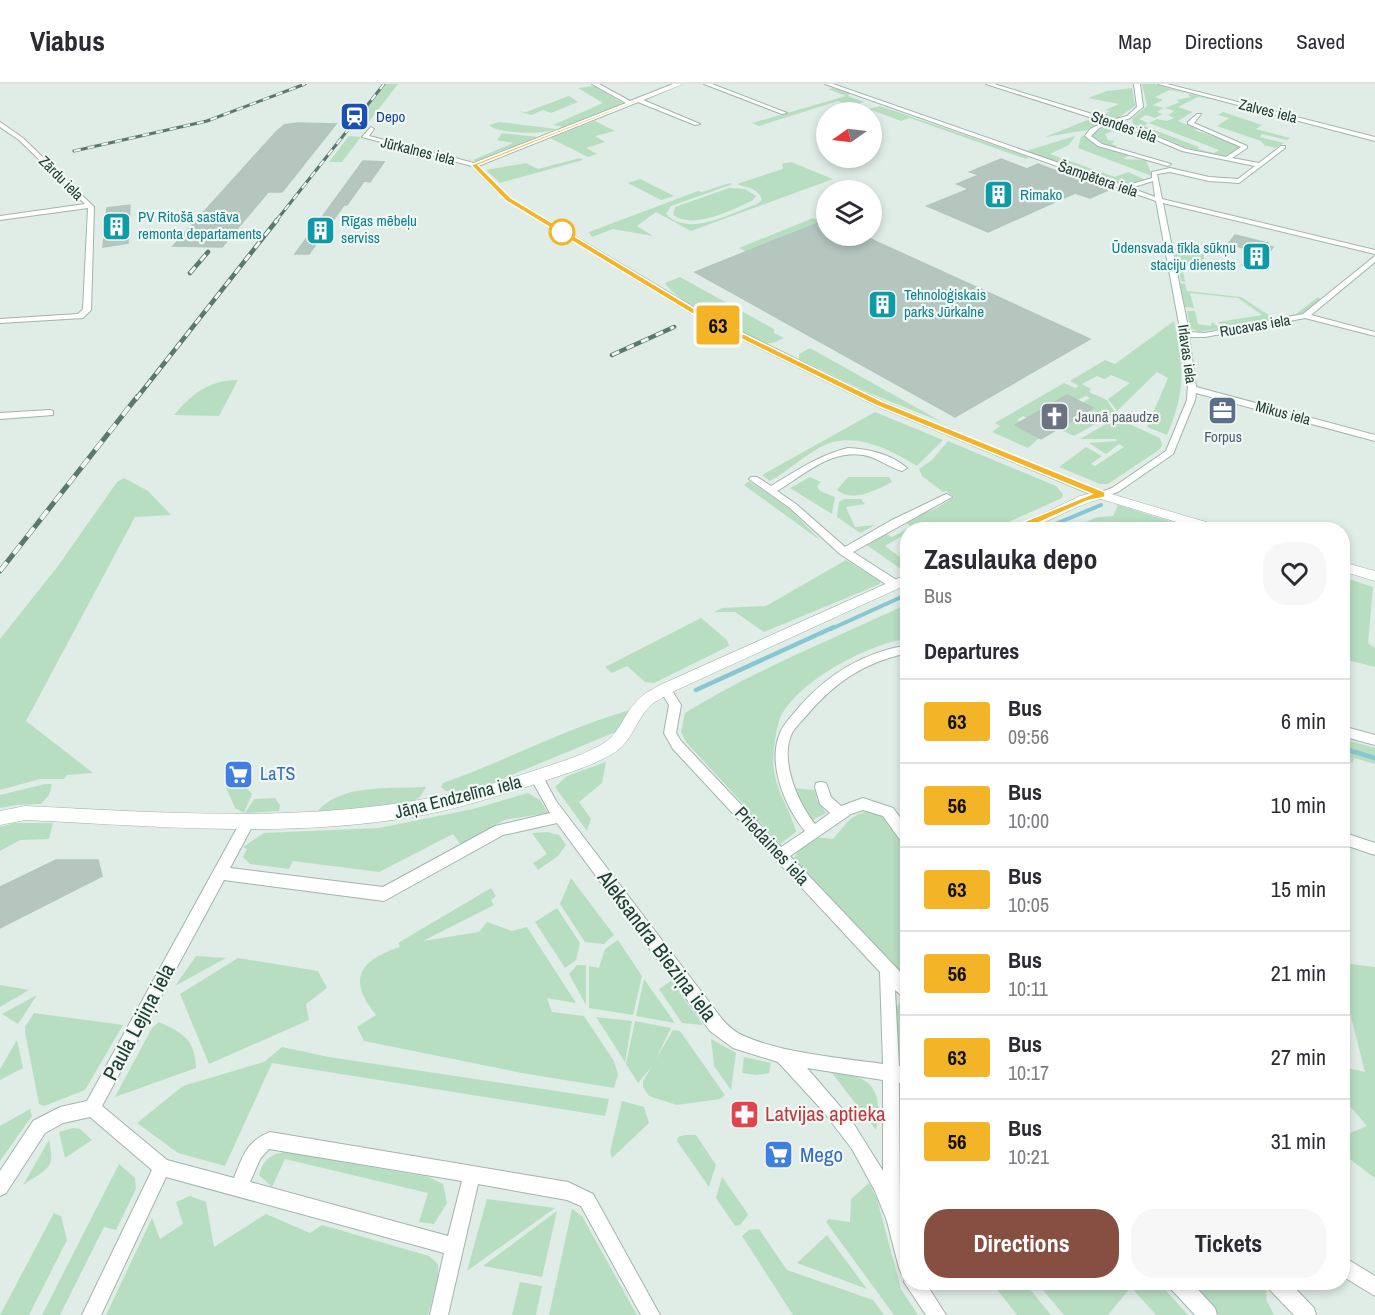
<!DOCTYPE html>
<html lang="en">
<head>
<meta charset="utf-8">
<style>
	:root { --surface:#fff; --page:#f7f7f7; --text:#2b2b33; --muted:#7c7c81; --line:#e1e1e2; --accent:#864f42 }
	body { margin:0; font-family:"Archivo Narrow",sans-serif; background:var(--page); color:var(--text); height:100vh; display:flex; flex-direction:column; font-size:22px; white-space:nowrap }
	* { box-sizing:border-box; margin:0 }
	p { font-size:20px; color:var(--muted) }
	.icon { flex:none; width:33px; height:33px; fill:none; stroke:currentColor; stroke-width:2; stroke-linecap:round; stroke-linejoin:round }
	.map { position:relative; flex:1; overflow:hidden }
	.drawer { position:absolute; left:900px; top:438px; width:450px; height:768px; display:flex; flex-direction:column; background:var(--surface); border-radius:24px; box-shadow:0 3px 9px #0003 }
	.drawer>* { flex:none }
	.badge { padding:0 12px; border-radius:4px; font-size:21px; line-height:39px }
	.needle { width:39px; rotate:256deg }
	.fabs { position:absolute; left:816px; top:18px; display:grid; gap:12px }
	.fabs a { display:grid; place-items:center; width:66px; height:66px; border-radius:50%; background:var(--surface); box-shadow:0 3px 9px #0003; font-size:30px }
	.map>.badge { position:absolute; translate:-50% -50%; box-shadow:0 0 0 3px #fff }
	h2 { padding:0 24px; font-size:22px; line-height:54px }
	.round { display:grid; place-items:center; flex:none; width:63px; height:63px; border-radius:24px; background:var(--page) }
	.overview { display:flex; align-items:center; justify-content:space-between; height:102px; padding:0 24px }
	h1 { font-size:28px; font-weight:700; line-height:45px }
	.button { display:flex; gap:12px; margin-top:auto; padding:12px 24px }
	.button a { flex:1; height:69px; border-radius:24px; background:var(--accent); color:#fff; font-size:24px; font-weight:700; line-height:69px; text-align:center }
	.button a+a { background:var(--page); color:var(--text) }
	ul { padding:0; list-style:none }
	li { display:flex; align-items:center; gap:18px; height:84px; padding:0 24px; border-top:2px solid var(--line) }
	li div { flex:1 }
	li b { display:block; font-size:22px }
	li em { font-style:normal }
	li .badge { min-width:66px; font-weight:700; text-align:center }
	header { display:flex; align-items:center; gap:36px; box-sizing:border-box; height:84px; padding:0 30px; background:var(--surface); border-bottom:2px solid var(--line) }
	header strong { font-size:28px }
	nav { display:flex; gap:33px; margin-inline-start:auto; font-size:21px }
	.map>svg:first-child { display:block }
	.green { fill:#b8dec2 }
	.lines { fill:none; stroke-linecap:round; stroke-linejoin:round }
	.stream-far1 { stroke:#86c7d3; stroke-width:4 }
	.stream { stroke:#86c7d3; stroke-width:4.5 }
	.building { fill:#b5c6bf; stroke:#b2c5bd; stroke-width:1.5 }
	.minor-casing { stroke:#a3b4ad; stroke-width:2 }
	.tertiary-casing { stroke:#a3b4ad; stroke-width:1 }
	.minor { fill:#fff; fill-rule:evenodd }
	.tertiary { fill:#fff; fill-rule:evenodd }
	.rail-far2-casing { stroke:#5b7870; stroke-width:3 }
	.rail-far1-casing { stroke:#5b7870; stroke-width:4.5 }
	.rail-casing { stroke:#5b7870; stroke-width:5 }
	.rail-far2 { stroke:#f1f8f4; stroke-width:2; stroke-dasharray:7; stroke-linecap:butt }
	.rail-far1 { stroke:#f1f8f4; stroke-width:3; stroke-dasharray:8; stroke-linecap:butt }
	.rail { stroke:#f1f8f4; stroke-width:4; stroke-dasharray:11; stroke-linecap:butt }
	.line { fill:#f4b427; stroke:#fff; stroke-width:1.5 }
	.stop-dot { fill:#fff; stroke:#f4b427; stroke-width:3 }
	.labels { text-anchor:middle; stroke-width:4.5; stroke-linejoin:round; paint-order:stroke }
	.far-street-label { font-size:15px; fill:#203c35; stroke:#f1f8f4 }
	.far-transit-label { font-size:15px; fill:#164399; stroke:#f1f8f4; text-anchor:start }
	.far-culture-label { font-size:15px; fill:#0d838f; stroke:#f1f8f4; text-anchor:start }
	.far-worship-label { font-size:15px; fill:#5b616d; stroke:#f1f8f4; text-anchor:start }
	.far-service-label { font-size:15px; fill:#4e5e75; stroke:#f1f8f4 }
	.shop-label { font-size:18px; fill:#366cbe; stroke:#f1f8f4; text-anchor:start }
	.street-label { font-size:18px; fill:#203c35; stroke:#f1f8f4 }
	.near-street-label { font-size:21px; fill:#203c35; stroke:#f1f8f4 }
	.near-health-label { font-size:21px; fill:#be3a42; stroke:#f1f8f4; text-anchor:start }
	.near-shop-label { font-size:21px; fill:#366cbe; stroke:#f1f8f4; text-anchor:start }
</style>
</head>
<body>
<header>
<strong>Viabus</strong>
<nav><a>Map</a><a>Directions</a><a>Saved</a></nav>
</header>
<div class="map">
<svg width="1375" height="1231" viewBox="0 0 1375 1231">
	<rect width="100%" height="100%" fill="#e0ece6"/>
	<path class="green" d="M386,0H398L364,44L355,45L361,32Z
		M1142,0H1154L1186,9L1170,6L1155,13L1163,16L1153,21L1163,24L1157,28L1163,30L1155,34L1146,31L1139,35L1148,39L1144,42L1199,63L1198,65L1214,69L1219,66L1149,39L1157,35L1167,37L1174,34L1168,31L1174,27L1165,24L1180,18L1176,16L1191,13L1188,11L1190,10L1212,15L1198,13L1178,23L1193,28L1178,37L1197,45L1194,46L1235,59L1241,64L1225,72L1189,65L1133,40L1132,35L1147,22Z
		M595,2L623,19L564,43L553,41L603,19L578,4Z
		M833,4L850,9L848,12L864,18L852,22L838,17L759,42L752,39L846,12L828,5Z
		M1132,4L1135,22L1115,36L1102,32L1110,27L1105,26L1119,20L1088,14L1107,7Z
		M569,12L578,18L551,29L543,26L531,31L518,27L526,28Z
		M880,22L1029,73L1026,75L910,34L901,37L869,25Z
		M1223,28L1262,41L1256,45L1290,54L1287,56L1262,50L1260,53L1284,59L1275,64L1264,61L1261,57L1217,42L1229,34L1218,31Z
		M1088,34L1103,39L1087,46L1045,53L1090,35Z
		M595,37L615,47L595,52L605,58L586,64L597,70L588,73L550,54Z
		M499,38L556,45C544,51 498,50 489,41Z
		M1108,41L1138,48L1134,51L1120,44L1105,50L1108,56L1115,57L1111,60L1117,62L1114,64L1103,60L1092,52L1095,48Z
		M502,49L538,53L477,77L440,70L473,76L513,59L497,56Z
		M1085,51L1099,62L1129,71L1124,75L1146,76L1152,92L1078,64L1081,53Z
		M349,52L361,53L342,78H329Z
		M1075,52L1069,61L1050,70L1115,93L1128,88L1144,95L1127,101L1117,99L1026,67Z
		M580,74L583,76L500,99L486,86L526,79L538,85Z
		M791,78L833,95L691,147L656,128L637,142L653,152L613,145L592,153L589,148L698,107L702,108L730,99L733,100L671,122L666,130C689,154 731,129 757,120L762,116C759,104 747,104 737,100L783,85L782,80Z
		M640,95L674,112L661,116L628,99Z
		M729,104L745,105L756,112L752,117C731,126 694,146 673,131L675,123Z
		M813,134L822,138L747,168L739,164Z
		M1178,164L1204,170V183L1182,182L1185,198L1181,197L1174,165Z
		M680,193L774,245V249L784,254C778,257 772,260 766,259C746,254 674,216 665,199Z
		M1180,199L1185,200L1187,207L1241,213L1273,234L1296,230L1318,213L1321,216L1301,231L1199,248L1190,244L1187,227H1195L1198,240L1211,242L1212,238L1217,242L1222,241L1218,238L1262,231L1238,214L1190,209L1194,224L1185,223Z
		M1174,237C1184,283 1186,307 1167,351L1147,343L1168,294L1157,288L1117,327L1108,315L1130,299L1111,291L1105,295L1097,292L1082,300L1091,305L1089,308L1107,316L1115,329L1074,352L1059,345L1092,324L1082,319L1090,314L1086,312L1078,316L1067,311L1027,334L1023,332L1017,336L1021,338L1016,342L1039,354L1028,364L992,348L1000,342L995,339L1064,299L1075,304L1079,302L1070,297L1105,276L1115,280Z
		M810,264L942,338L869,309L799,275V270Z
		M238,296L219,332L174,331C192,310 209,296 238,296Z
		M875,328L943,356L917,382C889,365 851,345 819,364C801,374 785,389 770,397L762,391Z
		M1116,334L1160,354L1162,361L1160,365L1108,400H1100L1059,383L1086,363L1102,372L1091,380L1095,382L1124,363L1119,360L1106,370L1089,359L1117,357L1116,355H1080Z
		M948,357L1056,402L1063,410L1062,414L993,445L908,446L907,449L885,462L904,476L907,474V486L904,487L865,460L885,449L892,453L911,443L905,437L937,424L954,413L946,407L943,408L922,392L919,385L932,376Z
		M810,393L821,398L817,402L820,407L835,413L832,430L790,404Z
		M848,393H889L892,398C876,406 853,419 837,406Z
		M124,394L148,407L171,431L135,433L26,637L93,689L67,691L64,695H40L0,706V555L58,482L117,398Z
		M749,397L791,426L821,457L744,401Z
		M844,415H861L865,420L846,423L855,443L875,441L860,449L837,433L839,418Z
		M1118,421L1195,445H1069L1098,433L1113,432Z
		M846,476L880,497V500L764,548L735,528H714L722,524L766,522Z
		M1342,493L1373,503L1368,559L1375,564V583L1343,575Z
		M907,520V555C869,559 793,599 779,637C775,650 772,674 774,687C777,709 791,727 796,748L780,760L686,658L681,648L685,629C755,586 833,555 907,520Z
		M701,534L727,556L729,562L654,599L645,598L627,582L612,589L605,583Z
		M630,626L618,647L485,702L464,708L446,707L441,703L443,699C506,677 566,644 630,626Z
		M1343,655L1375,664V680L1354,674L1353,679L1343,675Z
		M606,678L602,699L579,718L591,735L587,747L555,703L567,692Z
		M241,698L252,710L244,729L235,724L226,704Z
		M45,700H52L49,711L41,720L16,721L0,724V711Z
		M426,703L420,713L411,719L317,728C340,699 393,705 426,703Z
		M794,704L815,706L817,716L826,729L811,737Z
		M528,709L540,716L548,729L504,736L461,761L453,750L379,788L293,777L289,785L250,780L243,773L247,765L243,763L264,749L379,744L473,725Z
		M275,714L280,721L279,727L245,729L254,715Z
		M872,727L884,732L907,769V902L793,776L800,763L815,753L833,755C846,741 850,729 872,727Z
		M14,739H53L49,755L20,756L0,767V743Z
		M547,748L559,751L566,761L558,772L538,786L533,779L547,770L532,749Z
		M571,794L614,851L604,860L585,858L560,820Z
		M491,804L496,812L491,816L494,821L423,857L479,848L487,838L512,847L527,843L576,919L547,914L552,928L584,932L614,977L618,990L614,1004L522,989L364,957L357,943L376,931C347,896 359,876 400,863L398,859Z
		M557,824L580,859L576,876L565,884L535,838Z
		M618,856L642,892L633,931L589,924V882L599,884L605,865Z
		M196,872L226,874L175,902Z
		M238,874L318,887L327,904L306,920L309,936L209,980L180,910Z
		M1343,879L1375,883V1094L1343,1070V1052L1367,1042L1343,1014V983L1365,988L1343,901Z
		M577,881H586V921L569,890Z
		M644,895L675,939L636,932Z
		M671,897L703,941L682,939L659,905Z
		M0,901L29,906L0,923Z
		M37,911L18,940L2,930Z
		M899,919L907,928V984L898,975L896,925Z
		M34,929L123,941L85,1006L44,1022L39,1020L25,948V943Z
		M596,933L632,937L625,978Z
		M635,937L671,944L653,981L638,999L626,980Z
		M159,938C183,949 195,955 196,984L115,1013L152,944Z
		M673,946L680,947L725,1011L720,1015L677,1021L649,1012L643,1003V997Z
		M711,955L736,969L731,1006L714,982Z
		M17,956L23,984L0,996V985Z
		M282,963L329,973L609,1015L605,1032L272,979L225,1082L178,1069L137,1039L183,1002L264,978Z
		M744,973L771,979L769,989L757,991L742,989Z
		M832,989C872,990 884,1007 876,1046Z
		M622,1017L644,1023L649,1039L612,1074L610,1068Z
		M30,1025L32,1032L0,1077V1042Z
		M73,1044L80,1045L92,1056L65,1074L59,1048Z
		M685,1051H696L716,1081L709,1103L677,1057L678,1053Z
		M49,1056C56,1086 47,1084 23,1101Z
		M285,1068L429,1093L443,1100L447,1119L434,1140L419,1138L428,1109L285,1075L272,1103L259,1091C264,1075 269,1071 285,1068Z
		M119,1080L135,1094L136,1105L116,1146L104,1143L60,1231H42Z
		M722,1093L746,1127L748,1131L740,1141L735,1142L716,1114Z
		M869,1099L877,1115L901,1205L918,1231H894L826,1138L829,1135L850,1138L851,1115Z
		M190,1112L206,1118L214,1163L266,1130L310,1149L322,1141L429,1172L438,1180V1194L428,1231H106L152,1134L160,1155L183,1140L176,1118Z
		M487,1115L555,1124L467,1187Z
		M572,1125L582,1132L637,1231H549Z
		M557,1127L542,1193L483,1182Z
		M54,1129L61,1132L67,1156L29,1231H0Z
		M759,1145L787,1186L873,1216L884,1231H793L742,1152L749,1146Z
		M827,1151L867,1205L797,1179Z
		M520,1198L542,1202L536,1231H512Z
		M992,1199H1025L1051,1231H1017Z
		M1037,1199H1159L1188,1231H1156L1131,1203L1108,1231H1064Z
		M1188,1199H1264L1267,1202L1266,1215L1274,1231H1219Z"/>
	<g class="lines">
		<path class="stream-far1" d="M1041,446L1101,421
			M831,545L908,510"/>
		<path class="stream" d="M696,606L834,543
			M1342,664L1375,674"/>
	</g>
	<path class="building" d="M297,39L336,40L282,108H268L222,163L173,162L276,48L284,41Z
		M1001,75L1027,85L1038,80L1108,106L1090,114L1075,109L988,148L927,122L969,105L957,100L979,91L970,88Z
		M363,77L384,78L370,98L364,97L347,121H344L309,170H295Z
		M130,121L128,159L103,163L107,124Z
		M826,136V152H864L1090,255L955,333L695,188Z
		M1235,151L1268,159L1266,162L1273,163L1259,185L1242,181L1251,166L1228,160Z
		M1067,311L1093,324L1041,355L1015,341Z
		M56,776H98L102,792L0,844V803Z"/>
	<g class="lines">
		<defs>
			<path id="minor" d="M592,0H599L630,17L673,0H681L643,16L700,40L695,41L638,18L478,82L510,114L705,230L881,317L1101,408L1112,404L1166,367L1187,316L1188,299L1181,250L1156,117L825,0H833L1125,102L1152,94V88L1170,84L1209,93L1238,95L1255,82L1182,67L1135,47L1111,40L1099,44L1091,52L1102,60L1171,80L1168,82L1098,62L1085,52L1090,45L1105,38L986,0H994L1112,36L1127,32L1137,23L1134,0H1140L1143,23L1130,34L1118,38L1139,45L1186,65L1226,73L1241,63L1188,40V38L1197,30H1201L1194,39L1247,62V64L1232,74L1259,79L1281,62H1285V64L1239,99L1209,97L1170,88L1157,90L1162,115L1375,166V170L1163,119L1189,248L1205,249L1303,230L1375,172V178L1311,231L1375,248V252L1305,234L1205,253H1189L1196,303L1375,351V357L1196,309L1195,316L1173,370L1118,408L1101,414L1098,413L875,321L699,234L506,116L472,82L362,53L371,43L374,45L369,52L474,79L626,19ZM1153,97L1155,113L1131,104Z
				M704,0H712L787,29L782,30Z
				M1158,0H1167L1375,53V57Z
				M0,38L23,54L94,123L91,226L83,234L0,239V235L78,230L83,225L88,124L0,136V132L85,120L19,56L0,43Z
				M50,326L53,327V331L0,335V329Z
				M848,364C868,365 891,370 907,384L902,387C888,383 877,373 863,371C831,365 802,392 777,407L796,420L845,463L890,437L944,411L947,410L952,413L853,468L898,497L899,500L898,503H890L840,470L790,424L749,395L751,393H757L771,402C796,387 819,371 848,364Z
				M908,561V569C865,578 835,598 807,631C802,637 796,642 792,649C779,676 798,719 815,740L830,729L820,720L815,703L816,699L821,698L826,699L831,713L841,722L863,714L893,724L908,744V762L903,760L883,732L863,726L851,730L790,772L908,896V915L903,913L895,906L899,982L908,984V1000L899,999L900,1122L908,1146V1198H925L946,1231H926L904,1198L906,1192L902,1190L899,1184L887,1137L875,1107L852,1065L823,1027L778,978L733,964L710,947L557,739L503,751L384,817L224,796L102,1022L167,1076L234,1094C243,1071 247,1057 270,1048L568,1098L593,1110L660,1231H641L581,1122L567,1116L478,1100L448,1231H430L444,1169L166,1093L101,1231H82L152,1086L90,1033L63,1039L45,1049L6,1109L0,1112V1087L33,1037L60,1023L87,1017L242,735L247,733L252,735L254,739L230,784L383,803L495,742L550,729L530,693L531,689L536,688L541,689L556,717L722,935C728,942 736,949 744,952C782,969 841,974 883,980L880,888L673,665L664,649L669,621L659,605L661,602H669L681,621L676,649L681,657L781,763L805,747C785,723 767,680 780,649C784,639 793,631 799,623C829,589 863,569 908,561ZM807,984L883,996V1087L850,1034ZM269,1065L462,1097L448,1152L250,1098L260,1075Z
				M1342,642L1375,651V661L1342,652Z
				M1342,748L1375,759V771L1342,760Z
				M1342,1172L1375,1192V1212L1342,1192Z
				M1169,1198H1191L1215,1224L1217,1231H1195L1171,1205Z
				M1267,1198H1289L1314,1224L1316,1231H1294L1269,1205Z"/>
			<path id="tertiary" d="M1101,407L1223,443L1225,446H1203L1101,415C1069,422 1042,446 1009,446L1080,412Z
				M1342,478L1375,487V497L1342,487Z
				M908,490V500L670,609C664,613 657,616 651,621C635,636 633,658 612,670C588,684 558,692 532,701C494,713 457,725 418,732C289,755 155,742 25,736L0,741V727L25,722C194,730 360,744 524,690C550,681 577,674 601,661C621,650 624,627 641,613C646,608 654,605 660,601Z"/>
		</defs>
		<use href="#minor" class="minor-casing"/>
		<use href="#tertiary" class="tertiary-casing"/>
		<use href="#minor" class="minor"/>
		<use href="#tertiary" class="tertiary"/>
		<defs>
			<path id="rail-far2" d="M74,67L207,37L305,0
				M276,137L384,0"/>
			<path id="rail-far1" d="M190,189L208,168
				M612,271L674,243
				M136,315L277,136"/>
			<path id="rail" d="M0,487L137,313"/>
		</defs>
		<use href="#rail-far2" class="rail-far2-casing"/>
		<use href="#rail-far1" class="rail-far1-casing"/>
		<use href="#rail" class="rail-casing"/>
		<use href="#rail-far2" class="rail-far2"/>
		<use href="#rail-far1" class="rail-far1"/>
		<use href="#rail" class="rail"/>
	</g>
	<path class="line" d="M677,0H681L478,81L511,114L705,231L881,317L1105,408V413L1087,417L1018,448H1011V443L1092,410L875,321L699,234L506,117L471,81Z"/>
	<defs>
		<symbol id="station-square" viewBox="-11 -11 22 22"><rect x="-9" y="-9" width="18" height="18" rx="4" fill="#1a4fb4" stroke="#f1f8f4"/><path d="M-3-6H3Q5-6 5-4V2Q5 4 3 4L4.5 6H3L1.5 4h-3L-3 6H-4.5L-3 4Q-5 4-5 2V-4Q-5-6-3-6ZM-3.5-4v3h7v-3ZM-3.5 1v1.5H-2V1ZM2 1v1.5H3.5V1Z" fill="#fff"/></symbol>
		<symbol id="building-square" viewBox="-11 -11 22 22"><rect x="-9" y="-9" width="18" height="18" rx="4" fill="#0f9aa8" stroke="#f1f8f4"/><path d="M-4-6H4V6H1V3H-1V6H-4ZM-2.5-4.3h1.7v1.8h-1.7ZM.8-4.3h1.7v1.8H.8ZM-2.5-1h1.7V.8h-1.7ZM.8-1h1.7V.8H.8Z" fill="#fff"/></symbol>
		<symbol id="office-square" viewBox="-11 -11 22 22"><rect x="-9" y="-9" width="18" height="18" rx="4" fill="#5c6f8a" stroke="#f1f8f4"/><path d="M-6-3h4V-5.5h4V-3h4V5H-6ZM-1-4.5V-3h2v-1.5ZM-6 0V1H6V0Z" fill="#fff"/></symbol>
		<symbol id="church-square" viewBox="-11 -11 22 22"><rect x="-9" y="-9" width="18" height="18" rx="4" fill="#6b7280" stroke="#f1f8f4"/><path d="M-1.2-6h2.4v3.5h3.3v2.4h-3.3V6h-2.4V-.1h-3.3v-2.4h3.3Z" fill="#fff"/></symbol>
		<symbol id="supermarket-square" viewBox="-11 -11 22 22"><rect x="-9" y="-9" width="18" height="18" rx="4" fill="#3f7fe0" stroke="#f1f8f4"/><path d="M-6-5.5h2.5l.6 2H6L4.5 2H-2.5L-4.4-4H-6ZM-1.5 3.2a1.3 1.3 0 1 0 .1 0ZM3 3.2a1.3 1.3 0 1 0 .1 0Z" fill="#fff"/></symbol>
		<symbol id="pharmacy-square" viewBox="-11 -11 22 22"><rect x="-9" y="-9" width="18" height="18" rx="4" fill="#e0444e" stroke="#f1f8f4"/><path d="M-2-6h4v4h4v4h-4v4h-4v-4h-4v-4h4Z" fill="#fff"/></symbol>
	</defs>
	<g fill-rule="evenodd">
		<use href="#station-square" x="338" y="16" width="33" height="33"/>
		<use href="#building-square" x="982" y="94" width="33" height="33"/>
		<use href="#building-square" x="100" y="126" width="33" height="33"/>
		<use href="#building-square" x="304" y="130" width="33" height="33"/>
		<use href="#building-square" x="1240" y="156" width="33" height="33"/>
		<use href="#building-square" x="866" y="204" width="33" height="33"/>
		<use href="#office-square" x="1206" y="310" width="33" height="33"/>
		<use href="#church-square" x="1038" y="316" width="33" height="33"/>
		<use href="#supermarket-square" x="222" y="674" width="33" height="33"/>
		<use href="#pharmacy-square" x="728" y="1014" width="33" height="33"/>
		<use href="#supermarket-square" x="762" y="1054" width="33" height="33"/>
	</g>
	<circle class="stop-dot" cx="562" cy="148" r="12"/>
	<g class="labels">
		<g class="far-street-label">
			<text transform="translate(1268 27) rotate(14)" y="5">Zalves iela</text>
			<text transform="translate(1124 43) rotate(19)" y="5">Stendes iela</text>
			<text transform="translate(418 67) rotate(14)" y="5">Jūrkalnes iela</text>
			<text transform="translate(61 94) rotate(45)" y="5">Zārdu iela</text>
			<text transform="translate(1098 95) rotate(19)" y="5">Šampētera iela</text>
			<text transform="translate(1255 242) rotate(-10)" y="5">Rucavas iela</text>
			<text transform="translate(1187 270) rotate(82)" y="5">Irlavas iela</text>
			<text transform="translate(1283 329) rotate(15)" y="5">Mikus iela</text>
		</g>
		<g class="far-transit-label">
			<text x="376" y="38">Depo</text>
		</g>
		<g class="far-culture-label">
			<text x="1020" y="116">Rimako</text>
			<text x="138" y="138">PV Ritošā sastāva<tspan x="138" dy="17">remonta departaments</tspan></text>
			<text x="341" y="142">Rīgas mēbeļu<tspan x="341" dy="17">serviss</tspan></text>
			<text x="1236" y="169" text-anchor="end">Ūdensvada tīkla sūkņu<tspan x="1236" dy="17">staciju dienests</tspan></text>
			<text x="904" y="216">Tehnoloģiskais<tspan x="904" dy="17">parks Jūrkalne</tspan></text>
		</g>
		<g class="far-worship-label">
			<text x="1075" y="338">Jaunā paaudze</text>
		</g>
		<g class="far-service-label">
			<text x="1223" y="358">Forpus</text>
		</g>
		<g class="shop-label">
			<text x="260" y="696">LaTS</text>
		</g>
		<g class="street-label">
			<text transform="translate(458 713) rotate(-14)" y="6">Jāņa Endzelīna iela</text>
			<text transform="translate(772 762) rotate(47)" y="6">Priedaines iela</text>
		</g>
		<g class="near-street-label">
			<text transform="translate(657 862) rotate(53)" y="7">Aleksandra Bieziņa iela</text>
			<text transform="translate(139 938) rotate(-62)" y="7">Paula Lejiņa iela</text>
		</g>
		<g class="near-health-label">
			<text x="765" y="1037">Latvijas aptieka</text>
		</g>
		<g class="near-shop-label">
			<text x="800" y="1078">Mego</text>
		</g>
	</g>
</svg>
<div class="fabs">
<a><svg class="needle" viewBox="-14 -14 28 28"><path d="M0-13l5 13h-10z" fill="#e53935"/><path d="M0 13l5-13h-10z" fill="#7c7c81"/></svg></a>
<a><svg class="icon" aria-label="layers" viewBox="0 0 24 24"><path d="M12 4l9 5-9 5-9-5zM3 14l9 5 9-5"/></svg></a>
</div>
<b class="badge" style="left:718px;top:241px;background:#f4b427;color:#111">63</b>
<section class="drawer">
<div class="overview"><div><h1>Zasulauka depo</h1><p>Bus</p></div><a class="round"><svg class="icon" aria-label="heart" viewBox="0 0 24 24"><path d="M12 20l-8-8c-3-5 5-10 8-4 3-6 11-1 8 4z"/></svg></a></div>
<h2>Departures</h2>
<ul>
<li><span class="badge" style="background:#f4b427;color:#111">63</span><div><b>Bus</b><p>09:56</p></div><em>6 min</em></li>
<li><span class="badge" style="background:#f4b427;color:#111">56</span><div><b>Bus</b><p>10:00</p></div><em>10 min</em></li>
<li><span class="badge" style="background:#f4b427;color:#111">63</span><div><b>Bus</b><p>10:05</p></div><em>15 min</em></li>
<li><span class="badge" style="background:#f4b427;color:#111">56</span><div><b>Bus</b><p>10:11</p></div><em>21 min</em></li>
<li><span class="badge" style="background:#f4b427;color:#111">63</span><div><b>Bus</b><p>10:17</p></div><em>27 min</em></li>
<li><span class="badge" style="background:#f4b427;color:#111">56</span><div><b>Bus</b><p>10:21</p></div><em>31 min</em></li>
</ul>
<div class="button"><a>Directions</a><a>Tickets</a></div>
</section>
</div>
</body>
</html>
